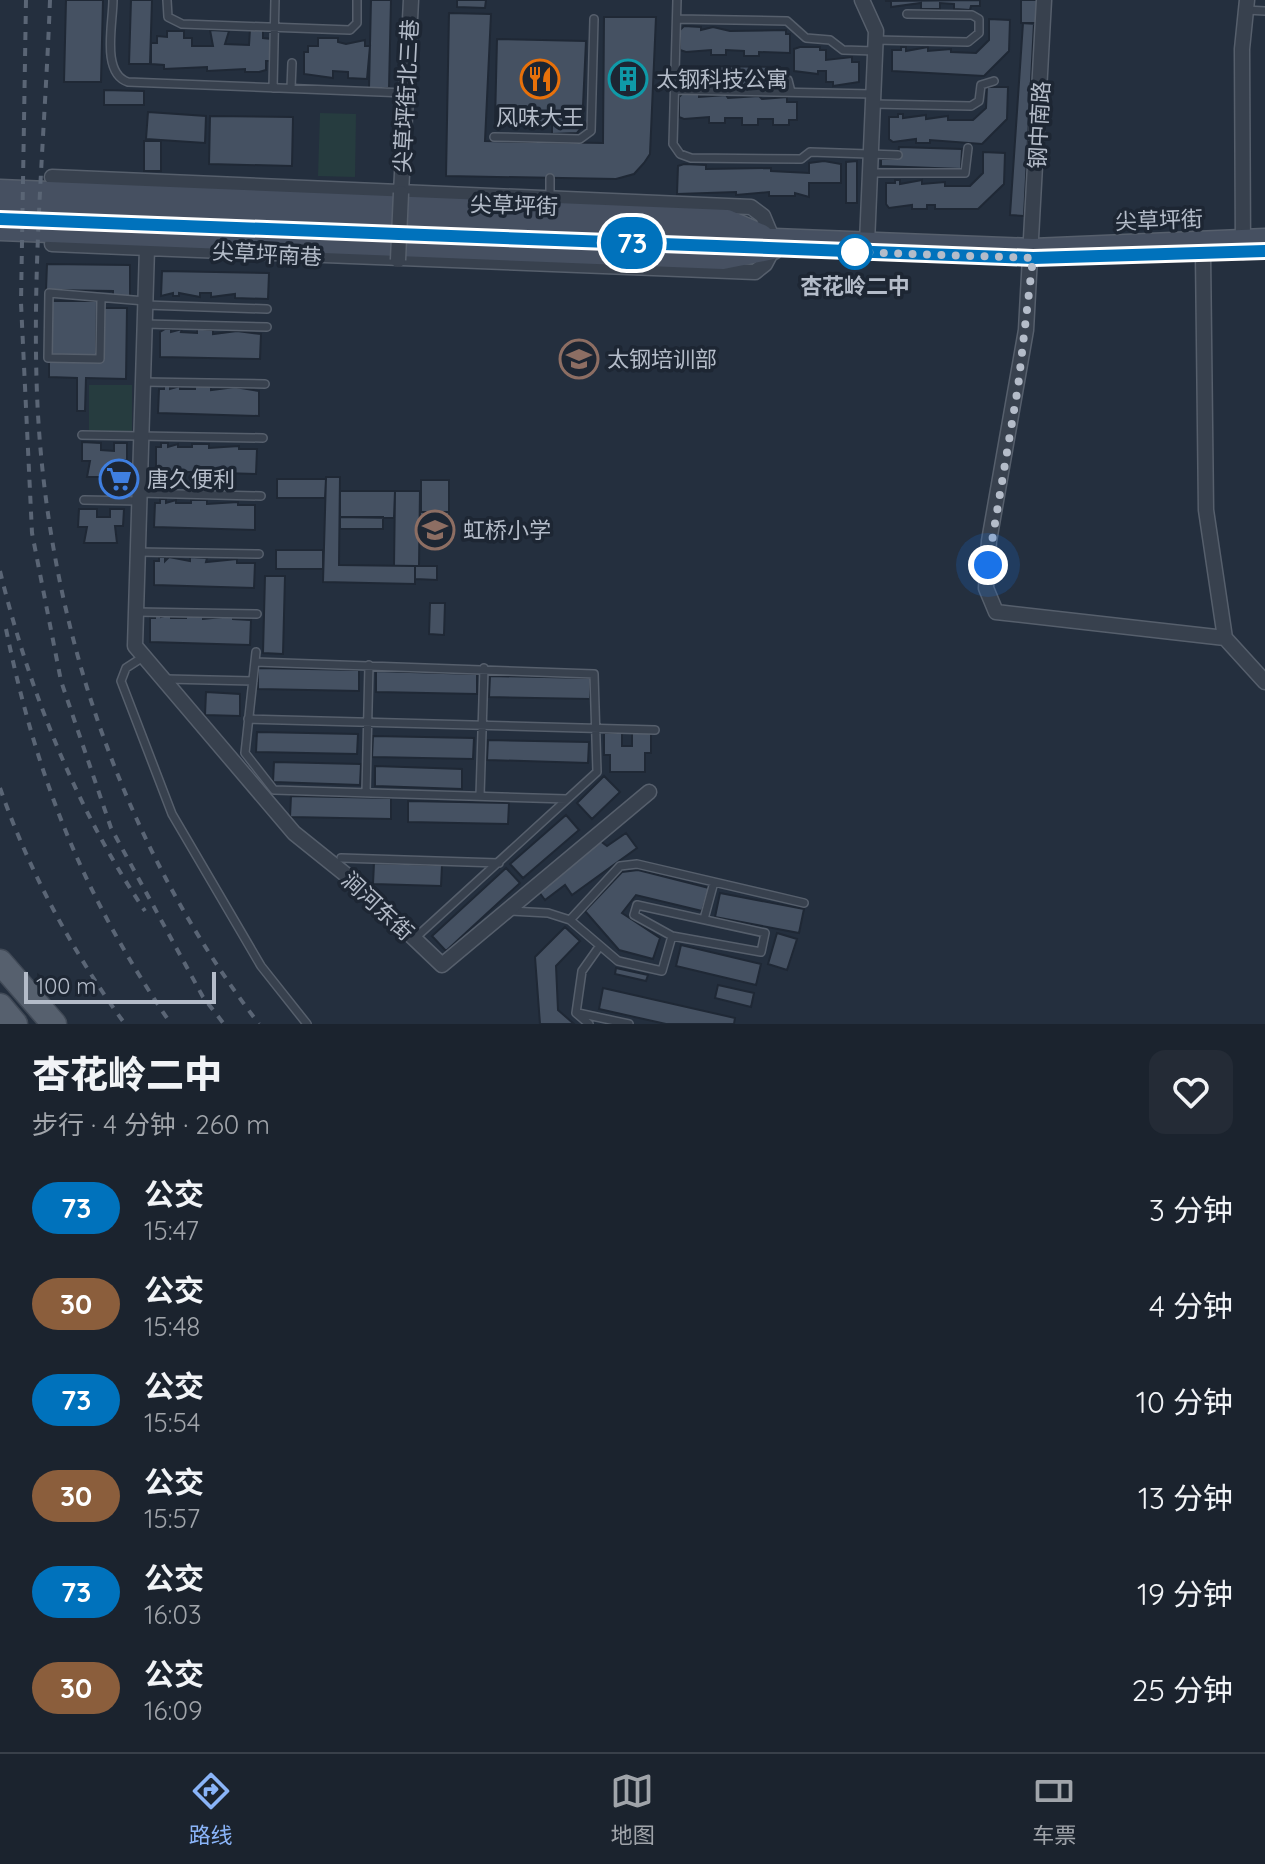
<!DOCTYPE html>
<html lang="zh">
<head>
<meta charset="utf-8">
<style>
	:root { --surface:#1b232e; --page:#242b36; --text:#f1f3f6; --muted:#a0a4aa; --line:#39404a; --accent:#8ab4f8 }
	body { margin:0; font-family:Quicksand,"Noto Sans SC",sans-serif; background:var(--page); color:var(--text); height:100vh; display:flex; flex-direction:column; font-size:30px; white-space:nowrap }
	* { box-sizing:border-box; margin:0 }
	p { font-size:26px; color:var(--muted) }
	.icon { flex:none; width:44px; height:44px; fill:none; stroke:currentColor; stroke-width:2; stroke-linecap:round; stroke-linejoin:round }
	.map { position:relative; height:1024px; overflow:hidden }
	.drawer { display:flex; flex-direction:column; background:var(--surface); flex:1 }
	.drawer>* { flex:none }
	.badge { padding:0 16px; border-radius:26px; font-size:28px; line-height:52px }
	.scale { position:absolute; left:24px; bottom:20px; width:192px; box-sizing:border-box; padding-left:8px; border:4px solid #b4bcc9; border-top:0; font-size:22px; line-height:28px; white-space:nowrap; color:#b4bcc9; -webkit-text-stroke:6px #1d2633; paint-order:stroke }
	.you { position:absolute; width:40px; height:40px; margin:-20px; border:6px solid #fff; border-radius:50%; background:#1a73e8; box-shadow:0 0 0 12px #1a73e833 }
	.map>.badge { position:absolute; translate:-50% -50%; box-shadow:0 0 0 4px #fff }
	.round { display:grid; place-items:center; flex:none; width:84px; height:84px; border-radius:16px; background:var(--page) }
	.overview { display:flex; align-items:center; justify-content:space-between; height:136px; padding:0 32px }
	h1 { font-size:38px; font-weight:800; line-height:60px }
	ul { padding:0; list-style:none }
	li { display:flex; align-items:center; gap:24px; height:96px; padding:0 32px }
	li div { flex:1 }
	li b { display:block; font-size:30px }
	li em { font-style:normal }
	li .badge { min-width:88px; font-weight:700; text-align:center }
	.dock { display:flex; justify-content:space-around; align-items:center; height:112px; border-top:2px solid var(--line); background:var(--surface); font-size:22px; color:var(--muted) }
	.dock a { display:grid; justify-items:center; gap:4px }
	.dock .current { color:var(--accent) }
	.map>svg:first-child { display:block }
	.green { fill:#263c3f }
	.building { fill:#455162; stroke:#1f2835; stroke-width:2 }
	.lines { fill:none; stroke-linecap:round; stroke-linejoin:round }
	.lane-casing { stroke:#565f6c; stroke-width:10 }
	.street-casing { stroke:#565f6c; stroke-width:17 }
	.secondary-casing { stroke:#565f6c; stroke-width:23 }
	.primary-casing { stroke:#414a57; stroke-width:27 }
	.lane { stroke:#38414e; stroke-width:7 }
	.street { stroke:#38414e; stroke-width:14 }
	.secondary { stroke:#465061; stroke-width:20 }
	.primary { stroke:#56606e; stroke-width:24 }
	.rail { stroke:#5a6575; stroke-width:4; stroke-dasharray:8 8; stroke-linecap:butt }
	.street-bridge-casing { stroke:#565f6c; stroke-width:17; stroke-linecap:butt }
	.street-bridge { stroke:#38414e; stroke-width:14 }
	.line-casing { stroke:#fff; stroke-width:18 }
	.line { stroke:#0072bc; stroke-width:12 }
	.walk { stroke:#b4bcc9; stroke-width:8; stroke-dasharray:0 14.4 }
	.stop-dot { fill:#fff; stroke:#0072bc; stroke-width:4 }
	.labels { text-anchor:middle; stroke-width:7; stroke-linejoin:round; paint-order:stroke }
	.poi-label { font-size:22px; fill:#b4bcc9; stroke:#1d2633; text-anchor:start }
	.street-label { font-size:22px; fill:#b4bcc9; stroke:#1d2633 }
	.stop-label { font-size:22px; font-weight:bold; fill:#b4bcc9; stroke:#1d2633 }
</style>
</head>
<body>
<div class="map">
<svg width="1265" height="1024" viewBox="0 0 1265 1024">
	<rect width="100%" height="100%" fill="#242f3e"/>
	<path class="green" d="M320,113L356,114L355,177L318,176Z
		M89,385H132V434L89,433Z"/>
	<path class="building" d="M66,0H103L101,82H64Z
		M131,0H152L150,64H129Z
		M371,0H391L389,88H369Z
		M457,0H486L485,8L457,7Z
		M980,0V6H971L970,10L954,9V4L940,3V9H921V3L891,7V1H885Z
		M1021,0H1038L1037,24L1021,23Z
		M449,13L491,14L485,141L603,143L604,17H656L650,154L644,163L634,174L616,179L446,176Z
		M989,19L1010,20L1009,51L984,76L892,71V50H901V47H906V51L928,47V51L951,49V52L976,53L989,40Z
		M1023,23H1034L1024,216L1010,215Z
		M684,26L701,27V30L713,27L730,31L786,30V34H790V53L759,52V56H744V51L726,50V55H711V50L686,52L680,50V30Z
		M250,29H263V38L272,39V61H266V70L259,72H245V69L207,71V67L164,69V65L151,64V43H157V36L167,37V31H184V38H192V46H213L210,30L229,31L225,44L249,45Z
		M318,38H338V42L346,44L365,40V46H370L367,79L348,78V72L333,71V78L304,74V52H308V46H318Z
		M497,39L586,41L582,127L577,133L552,134V124L495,122Z
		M800,47H820V50H826V60L852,57V62H859V82L833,86V82H826V71H818V74L794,71V49Z
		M679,66L780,67V86L679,85Z
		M987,87H1008L1007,119L982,144L930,140V143H916V139L893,142L889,139V117H898V114H903V118L926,115V119L948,116V120H973L986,108Z
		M104,90L144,91V105H104Z
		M683,93H699V97L726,95L728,98L759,96L762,99L787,97V102H797V120H789V125H773V119H758V125H742V118H725V123H709V117L684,119L679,117V97Z
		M148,112L206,116L205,143L146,139Z
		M210,116L293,117L292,166L209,164Z
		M144,141H161V171H144Z
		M899,147L962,149L961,169L881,166V159H898Z
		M983,152L1005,153L1004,184L978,209H935V205H927V209H912V205L889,208L886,204V183H895V180H900V184L922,180V184L945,182V186H970L983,173Z
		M824,161L841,164V183H809V197L795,193V196H769V192L736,195V192L677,194L678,166L684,164L706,165V169L771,168V171L809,173V163Z
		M857,161V203H846V162Z
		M47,264L130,265V296H113V291L46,290Z
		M162,271L269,273L268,299L235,298V294L211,297V293H200V297L179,293V296H173V293L161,296Z
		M52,301H97L96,355H51Z
		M102,308H127L126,379L86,378L85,411H77V378L49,377V360L101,361Z
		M165,329H171V332L182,329L181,332L197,333V329H203L213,330V334L237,331L261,334L260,359L160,357V332Z
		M164,385H170V389L180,386V389H195V386H211V390L235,387L259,391V416L158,413L159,389H164Z
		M82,442L101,443V450L114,451V443H127V460H119L120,477H87L90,461H82Z
		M161,443H168V447L178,444V447H192V444H209V448L239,446V449H257L256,474L156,471V447H161Z
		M326,477H340L339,565L415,566V584L323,582Z
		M277,479H326L325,498H277Z
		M421,480H449V512H421Z
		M340,491H395L394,518L340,517Z
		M395,491H420L419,566H394Z
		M160,499H166V503L176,500V503H191V500H207V504L238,502V505H255V530L154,527L155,503H160Z
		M79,509H97V517H110V509H124L123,526H115L117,543H84L87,527H78Z
		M420,512H449V526H420Z
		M340,517H383V529H340Z
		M276,550H323V569H276Z
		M159,557H165V561L169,557L190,561V557L207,558L206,562L237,559V563H255L254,588L154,585V561H159Z
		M415,566H437V580L415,579Z
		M265,576H285L283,654L263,653Z
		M430,603H445L444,635L429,634Z
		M155,614H161V617L171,614V618H186V614H193L203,615V619L233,616V619L251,620L250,645L150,642V618H155Z
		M258,668L359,670V691L258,689Z
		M376,671L477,674V694L376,692Z
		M490,676L591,678L590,699L489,697Z
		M206,692L240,694V716L205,715Z
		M257,732L358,734L357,754L256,752Z
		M604,733H622V746H632V733H651V753H645V772H610V755H604Z
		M373,736L474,738L473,759L372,757Z
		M488,740L589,742L588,763L487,760Z
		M274,762L361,764L360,785L273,782Z
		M375,766L462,769V789L375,786Z
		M604,776L620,792L592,819L577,803Z
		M291,796L391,798V819L290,817Z
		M408,801L509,803L508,824L408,822Z
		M566,815L579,830L523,878L510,864Z
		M626,833L637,848L572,895L565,885L545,900L539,892L599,840L607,846Z
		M374,863L442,865L441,886L373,884Z
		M506,868L520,883L446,951L432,936Z
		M638,870L709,888L702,911L636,895L622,913L660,938L653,959L619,950L585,911L622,872Z
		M720,893L804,909L799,933L715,917Z
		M565,927L580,941L556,966L558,1010L574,1024H540L535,957Z
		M777,933L797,939L787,970L768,964Z
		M681,945L761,964L756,985L676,966Z
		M616,968L648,975L646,981L615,974Z
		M718,985L754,993L751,1007L715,998Z
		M603,988L735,1018L734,1024H666L599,1009Z"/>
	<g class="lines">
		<defs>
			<path id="lane" d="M113,0C113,24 101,73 128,82L406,93
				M167,0L168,17L182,24L350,30L357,23V0
				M677,0L673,144L680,154L691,158L801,159L810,152L898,155
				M1246,10L1265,11
				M677,19L787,21L806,38L830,40L843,50L875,51
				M875,40L968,42L979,33V19L972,15L907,14
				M780,77L788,80L791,92
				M273,88L275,0
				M291,88L292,63
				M675,90L873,94
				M873,104L971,106L979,101L981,85L994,81
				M494,137L580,139L591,131L594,19
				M870,173H965L968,148
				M550,198V178
				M101,300L100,359L48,358L49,293L145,301
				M145,305L267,309
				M145,324L267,327
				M143,382L265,384
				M82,435L263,438
				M139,493L261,496
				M84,500L139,501
				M138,552L259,554
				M136,612L257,614
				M256,652L245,753L274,790L567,799
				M143,657L126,668L121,681L172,814L261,966L307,1024
				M255,662L594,674L597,772L414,939
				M166,679L253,681
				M248,719L655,730
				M366,793L369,665
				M480,796L484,668
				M341,858L499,863
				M637,905L765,933L761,952L672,936L634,915Z
				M511,911L548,913L570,920L618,961L662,971L672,936
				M704,919L714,882
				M570,920L620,866L637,864L804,903
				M578,1013L629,1024
				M589,1024L576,1013L582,971L599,947"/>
			<path id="street" d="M862,0L876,31L867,243
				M1044,0L1026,330L989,541L986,588L996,612L1225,638L1265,682
				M52,177L751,207L763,216L773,240
				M401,193L411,0
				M52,244L147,248
				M1243,252L1242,49L1247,0
				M1203,254L1206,510L1225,638
				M649,792L442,965L355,882L294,833L135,646L147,248L755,272L765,264L773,249"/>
			<path id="secondary" d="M0,190L727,220L762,235
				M0,209L1033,249L1265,239
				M0,230L723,259L773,249"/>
			<path id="primary" d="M0,962L54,1024
				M0,1006L15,1024"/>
		</defs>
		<use href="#lane" class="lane-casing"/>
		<use href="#street" class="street-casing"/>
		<use href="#secondary" class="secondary-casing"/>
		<use href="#primary" class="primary-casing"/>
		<use href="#lane" class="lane"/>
		<use href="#street" class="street"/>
		<use href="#secondary" class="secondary"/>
		<use href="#primary" class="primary"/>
		<path class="rail" d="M26,0L21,303L32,533L61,681L111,828L203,997L224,1024
			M50,0C45,131 32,263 37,394C46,620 121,844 259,1024
			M0,571C29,690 76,809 145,911
			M6,629C37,780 84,897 171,1024
			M0,788C29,871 73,953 125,1024"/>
		<defs>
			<path id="street-bridge" d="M398,260L401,193"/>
		</defs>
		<use href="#street-bridge" class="street-bridge-casing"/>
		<use href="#street-bridge" class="street-bridge"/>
	</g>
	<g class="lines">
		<defs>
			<path id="line" d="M0,219L1033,258L1265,251"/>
		</defs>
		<use href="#line" class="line-casing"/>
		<use href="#line" class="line"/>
		<path class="walk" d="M855,252L1033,258L1018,387L988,565"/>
	</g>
	<defs>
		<symbol id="restaurant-ring" viewBox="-11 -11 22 22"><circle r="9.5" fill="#1d2633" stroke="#e8710a" stroke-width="1.5"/><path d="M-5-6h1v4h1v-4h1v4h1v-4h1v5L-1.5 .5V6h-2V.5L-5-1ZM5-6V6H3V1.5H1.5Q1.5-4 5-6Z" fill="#e8710a"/></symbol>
		<symbol id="building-ring" viewBox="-11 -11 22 22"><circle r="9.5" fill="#1d2633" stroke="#0f9aa8" stroke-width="1.5"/><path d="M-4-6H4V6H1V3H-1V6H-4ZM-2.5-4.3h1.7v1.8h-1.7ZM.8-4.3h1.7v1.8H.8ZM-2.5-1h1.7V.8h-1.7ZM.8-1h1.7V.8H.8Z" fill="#0f9aa8"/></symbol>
		<symbol id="school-ring" viewBox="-11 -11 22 22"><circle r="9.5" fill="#1d2633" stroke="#8d6e63" stroke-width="1.5"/><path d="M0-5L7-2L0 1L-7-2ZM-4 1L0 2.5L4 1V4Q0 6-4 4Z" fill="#8d6e63"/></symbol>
		<symbol id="supermarket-ring" viewBox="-11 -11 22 22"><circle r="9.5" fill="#1d2633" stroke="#3f7fe0" stroke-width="1.5"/><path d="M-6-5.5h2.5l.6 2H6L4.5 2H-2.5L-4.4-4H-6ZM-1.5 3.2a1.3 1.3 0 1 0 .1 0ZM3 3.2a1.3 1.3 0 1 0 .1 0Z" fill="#3f7fe0"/></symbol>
	</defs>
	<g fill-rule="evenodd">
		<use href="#restaurant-ring" x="518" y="57" width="44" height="44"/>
		<use href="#building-ring" x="606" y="57" width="44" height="44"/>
		<use href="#school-ring" x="557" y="337" width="44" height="44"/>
		<use href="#supermarket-ring" x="97" y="457" width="44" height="44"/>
		<use href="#school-ring" x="413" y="508" width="44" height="44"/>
	</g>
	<circle class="stop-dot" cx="855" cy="252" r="16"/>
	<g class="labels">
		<g class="poi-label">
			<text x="656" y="87">太钢科技公寓</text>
			<text x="540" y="125" text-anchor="middle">风味大王</text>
			<text x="607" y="367">太钢培训部</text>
			<text x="147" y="487">唐久便利</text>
			<text x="463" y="538">虹桥小学</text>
		</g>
		<g class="street-label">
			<text transform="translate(406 96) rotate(-87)" y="8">尖草坪街北三巷</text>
			<text transform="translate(1039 125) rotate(-87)" y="8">钢中南路</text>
			<text transform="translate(514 205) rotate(2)" y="8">尖草坪街</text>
			<text transform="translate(1159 220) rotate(-2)" y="8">尖草坪街</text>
			<text transform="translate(267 254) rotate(3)" y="8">尖草坪南巷</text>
			<text transform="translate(378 906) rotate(43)" y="8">涧河东街</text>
		</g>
		<g class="stop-label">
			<text x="855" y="294">杏花岭二中</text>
		</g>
	</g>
</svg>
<div class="scale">100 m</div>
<div class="you" style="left:988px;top:565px"></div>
<b class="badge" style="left:632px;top:243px;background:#0072bc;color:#fff">73</b>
</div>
<section class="drawer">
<div class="overview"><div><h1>杏花岭二中</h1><p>步行 · 4 分钟 · 260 m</p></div><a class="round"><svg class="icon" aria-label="heart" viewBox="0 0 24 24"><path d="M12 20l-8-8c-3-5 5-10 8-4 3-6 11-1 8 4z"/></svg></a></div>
<ul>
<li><span class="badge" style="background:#0072bc;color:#fff">73</span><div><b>公交</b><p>15:47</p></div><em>3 分钟</em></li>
<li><span class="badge" style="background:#8b5e3c;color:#fff">30</span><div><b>公交</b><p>15:48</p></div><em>4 分钟</em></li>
<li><span class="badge" style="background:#0072bc;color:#fff">73</span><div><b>公交</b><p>15:54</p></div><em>10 分钟</em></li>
<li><span class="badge" style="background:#8b5e3c;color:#fff">30</span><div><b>公交</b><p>15:57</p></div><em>13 分钟</em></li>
<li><span class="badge" style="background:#0072bc;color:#fff">73</span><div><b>公交</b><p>16:03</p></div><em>19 分钟</em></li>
<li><span class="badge" style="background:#8b5e3c;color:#fff">30</span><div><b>公交</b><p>16:09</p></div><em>25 分钟</em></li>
</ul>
</section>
<nav class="dock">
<a class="current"><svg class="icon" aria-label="directions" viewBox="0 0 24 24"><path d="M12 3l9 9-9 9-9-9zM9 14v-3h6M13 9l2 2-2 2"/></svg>路线</a>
<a><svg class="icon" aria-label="map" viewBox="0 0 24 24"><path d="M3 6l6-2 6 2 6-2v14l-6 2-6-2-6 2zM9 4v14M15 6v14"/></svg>地图</a>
<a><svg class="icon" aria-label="tickets" viewBox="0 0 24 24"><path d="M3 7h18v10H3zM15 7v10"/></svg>车票</a>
</nav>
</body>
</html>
